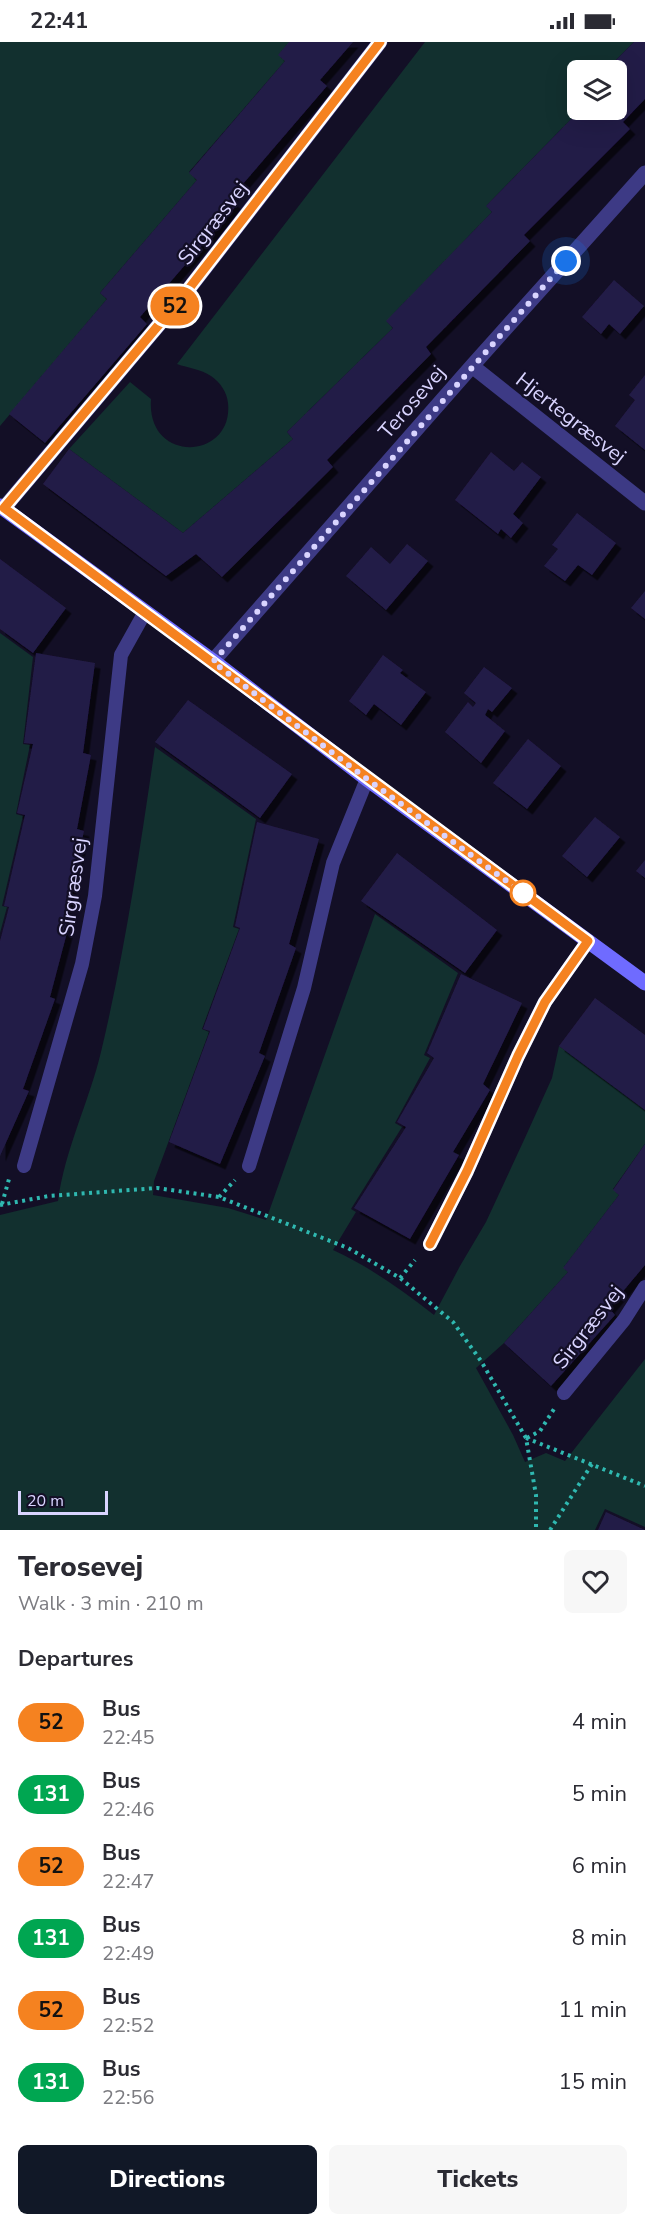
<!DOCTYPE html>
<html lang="en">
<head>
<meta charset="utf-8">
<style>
	:root { --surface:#fff; --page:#f7f7f7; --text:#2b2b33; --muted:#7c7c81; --accent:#111827 }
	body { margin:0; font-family:"Nunito Sans",sans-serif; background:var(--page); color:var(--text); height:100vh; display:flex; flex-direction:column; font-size:22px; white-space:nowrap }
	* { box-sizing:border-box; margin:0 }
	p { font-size:20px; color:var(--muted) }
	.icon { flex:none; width:33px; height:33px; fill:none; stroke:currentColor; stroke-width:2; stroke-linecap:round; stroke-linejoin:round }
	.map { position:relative; height:1488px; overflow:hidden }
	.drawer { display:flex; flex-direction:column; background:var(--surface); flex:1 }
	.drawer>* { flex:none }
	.badge { padding:0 12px; border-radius:20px; font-size:21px; line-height:39px }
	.tools { position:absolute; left:567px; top:18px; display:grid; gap:12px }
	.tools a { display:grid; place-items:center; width:60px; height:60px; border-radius:9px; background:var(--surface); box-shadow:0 6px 24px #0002; font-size:30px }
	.scale { position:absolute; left:18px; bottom:15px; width:90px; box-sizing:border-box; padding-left:6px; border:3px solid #d9d4ff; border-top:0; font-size:16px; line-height:21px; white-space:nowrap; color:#d9d4ff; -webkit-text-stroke:4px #130f26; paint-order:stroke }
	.you { position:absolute; width:30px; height:30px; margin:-15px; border:4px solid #fff; border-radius:50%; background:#1a73e8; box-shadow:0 0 0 9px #1a73e833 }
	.map>.badge { position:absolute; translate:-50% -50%; box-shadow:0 0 0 3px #fff }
	h2 { padding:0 18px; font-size:22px; line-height:54px }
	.round { display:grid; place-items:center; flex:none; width:63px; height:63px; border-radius:9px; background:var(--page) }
	.overview { display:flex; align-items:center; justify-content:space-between; height:102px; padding:0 18px }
	h1 { font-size:28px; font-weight:800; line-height:45px }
	.action { display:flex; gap:12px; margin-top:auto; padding:12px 18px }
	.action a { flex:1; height:69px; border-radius:9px; background:var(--accent); color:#fff; font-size:24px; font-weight:800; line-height:69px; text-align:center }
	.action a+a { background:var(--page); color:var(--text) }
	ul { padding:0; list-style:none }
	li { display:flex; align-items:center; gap:18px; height:72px; padding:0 18px }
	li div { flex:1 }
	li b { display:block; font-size:22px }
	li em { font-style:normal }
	li .badge { min-width:66px; font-weight:700; text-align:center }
	.status { display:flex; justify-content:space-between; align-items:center; height:42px; padding:0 30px; background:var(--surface); direction:ltr }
	.status svg { height:16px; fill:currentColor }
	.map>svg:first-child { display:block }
	.green { fill:#12302f }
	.building { fill:#241b47; filter:url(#shadow) }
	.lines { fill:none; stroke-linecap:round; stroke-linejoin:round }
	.path { stroke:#2fb8b0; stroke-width:4; stroke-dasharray:3 4.5; stroke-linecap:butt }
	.lane { stroke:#3d3a85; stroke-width:14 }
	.street { stroke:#3d3a85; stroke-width:15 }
	.secondary { stroke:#6f6bff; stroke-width:15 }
	.line-casing { stroke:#fff; stroke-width:14 }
	.line { stroke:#f58220; stroke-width:9 }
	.walk { stroke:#d9d4ff; stroke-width:6; stroke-dasharray:0 10.8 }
	.stop-dot { fill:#fff; stroke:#f58220; stroke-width:3 }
	.labels { text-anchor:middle; stroke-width:4.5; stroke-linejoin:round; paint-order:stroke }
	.street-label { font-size:21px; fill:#d9d4ff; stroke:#130f26 }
</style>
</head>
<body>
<div class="status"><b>22:41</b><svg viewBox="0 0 49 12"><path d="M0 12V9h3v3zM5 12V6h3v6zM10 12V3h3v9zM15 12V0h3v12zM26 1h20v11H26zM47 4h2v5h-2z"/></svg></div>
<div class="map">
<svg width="645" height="1488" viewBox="0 0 645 1488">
	<defs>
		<filter id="shadow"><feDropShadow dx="5.5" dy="5.5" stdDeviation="0" flood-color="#0009"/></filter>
	</defs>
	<rect width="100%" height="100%" fill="#130f26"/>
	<path class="green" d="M0,0H289L285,19L189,130L197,138L100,251L107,257L0,384Z
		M425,0H634L606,28H578V68H580L487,163L492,170L387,279L393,286L287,390L293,397L183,491L69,407L130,340L151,357C146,423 234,418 228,361C227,350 220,340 211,334C201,327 188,326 177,322Z
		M0,591L33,615L23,702L30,703L16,772L23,774L2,864L7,865L0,891Z
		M155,705L256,777L233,885L239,887L202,987L209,990L154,1139L153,1153L228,1166L266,1178L375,872L458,931L424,1013L430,1016L395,1081L402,1085L351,1167L356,1170L333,1208C370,1225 402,1248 434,1273L460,1224L486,1180L524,1098L552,1036L559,1004L645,1068V1102L613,1147L619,1153L564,1225L568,1230L504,1301L476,1326L513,1393L525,1420L546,1411L565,1419L645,1317V1485L605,1467L595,1488H0V1173L58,1159C65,1107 89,1060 101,1010C125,909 140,807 155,705Z"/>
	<path class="building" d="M289,0H353L320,38L327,44L230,157L237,163L140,275L147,282L45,401L9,372L107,257L100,251L197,138L189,131L285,19L278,13Z
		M634,0H645V57L623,80L630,87L524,193L530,199L426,305L431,312L327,418L333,425L222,535L196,512L166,534L43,442L69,407L183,491L293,397L287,390L393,286L386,279L492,170L486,164L580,68H616V28H606Z
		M614,238L644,264L620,292L609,282L601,292L582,275Z
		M645,333V408L615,384L635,358L629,353Z
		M491,410L514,429L522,420L541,435L513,472L523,481L511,496L501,487L498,492L455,458Z
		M577,471L616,501L592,533L578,523L565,539L544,524L558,507L552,503Z
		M407,502L428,519L386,568L346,534L371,505L390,522Z
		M0,517L66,566L33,611L0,587Z
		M645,549V577L631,566Z
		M36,611L95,621L83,711L91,713L77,787L84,789L63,880L69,883L50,955L55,957L23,1047L29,1049L0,1114V899L9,865L4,864L25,773L17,771L33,702L24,701Z
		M383,613L403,628L400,631L426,650L401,683L374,662L366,673L349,659Z
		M484,625L512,646L492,670L488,667L485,673L505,689L481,721L445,690L468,660L473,665L476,661L464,651Z
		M188,658L292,732L260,776L155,700Z
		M528,697L561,724L527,767L493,741Z
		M595,775L620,795L587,835L562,814Z
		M257,780L319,797L289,902L296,906L259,1011L265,1014L220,1122L169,1100L210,989L203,987L240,886L235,884Z
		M397,811L497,888L465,931L361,859Z
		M645,818V836L636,829Z
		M461,932L522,961L483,1042L490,1048L453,1110L459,1113L410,1197L354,1166L406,1085L397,1080L434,1016L427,1011Z
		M595,956L645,993V1068L559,1004Z
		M645,1102V1223L609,1266L615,1273L551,1344L504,1301L568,1230L563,1226L619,1153L613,1148Z
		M606,1470L645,1488H598Z"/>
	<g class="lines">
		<path class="path" d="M219,1155L235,1138
			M2,1162L9,1137
			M0,1163L49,1154L157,1146L219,1155L348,1206L400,1236L453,1280L481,1319L526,1396L536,1453V1488
			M400,1236L415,1218
			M526,1396L645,1444
			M527,1396L540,1389L554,1367
			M550,1488L592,1422"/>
		<path class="lane" d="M24,1124L82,922L95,854L121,613L145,570
			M249,1124L304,946L333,821L367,737
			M430,1202L467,1129L518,1014L545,960L588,899
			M564,1351L624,1278L645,1245"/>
		<path class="street" d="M472,324L645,461
			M4,466L184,253L380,0
			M213,619L472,324L645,131"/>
		<path class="secondary" d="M0,464L213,619L367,737L645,941"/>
	</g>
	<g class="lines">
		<defs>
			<path id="line" d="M380,0L184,253L4,466L588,899L545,960L518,1014L467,1129L430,1202"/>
		</defs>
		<use href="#line" class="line-casing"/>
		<use href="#line" class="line"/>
		<path class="walk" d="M523,851L367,737L213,620L566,219"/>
	</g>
	<circle class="stop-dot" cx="523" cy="851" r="12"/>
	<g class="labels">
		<g class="street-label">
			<text transform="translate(213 181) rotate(-52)" y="7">Sirgræsvej</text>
			<text transform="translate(412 360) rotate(-49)" y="7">Terosevej</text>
			<text transform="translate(571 376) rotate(38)" y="7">Hjertegræsvej</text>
			<text transform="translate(73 845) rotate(-82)" y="7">Sirgræsvej</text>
			<text transform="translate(588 1285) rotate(-52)" y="7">Sirgræsvej</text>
		</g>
	</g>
</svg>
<div class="tools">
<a><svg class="icon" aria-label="layers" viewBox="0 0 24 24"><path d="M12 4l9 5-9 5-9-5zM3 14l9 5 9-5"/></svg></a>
</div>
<div class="scale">20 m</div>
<div class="you" style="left:566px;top:219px"></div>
<b class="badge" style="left:175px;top:264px;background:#f58220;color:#111">52</b>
</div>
<section class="drawer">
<div class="overview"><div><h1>Terosevej</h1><p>Walk · 3 min · 210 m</p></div><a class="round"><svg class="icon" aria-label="heart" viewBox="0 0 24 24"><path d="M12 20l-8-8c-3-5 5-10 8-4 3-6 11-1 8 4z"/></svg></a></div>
<h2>Departures</h2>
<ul>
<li><span class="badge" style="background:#f58220;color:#111">52</span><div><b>Bus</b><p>22:45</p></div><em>4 min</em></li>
<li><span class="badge" style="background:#00a651;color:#fff">131</span><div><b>Bus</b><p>22:46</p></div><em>5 min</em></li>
<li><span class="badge" style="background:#f58220;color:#111">52</span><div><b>Bus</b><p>22:47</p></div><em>6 min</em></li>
<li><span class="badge" style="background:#00a651;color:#fff">131</span><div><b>Bus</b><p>22:49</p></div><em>8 min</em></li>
<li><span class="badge" style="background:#f58220;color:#111">52</span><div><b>Bus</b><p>22:52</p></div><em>11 min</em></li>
<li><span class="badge" style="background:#00a651;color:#fff">131</span><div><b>Bus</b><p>22:56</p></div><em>15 min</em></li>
</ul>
<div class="action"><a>Directions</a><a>Tickets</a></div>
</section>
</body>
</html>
